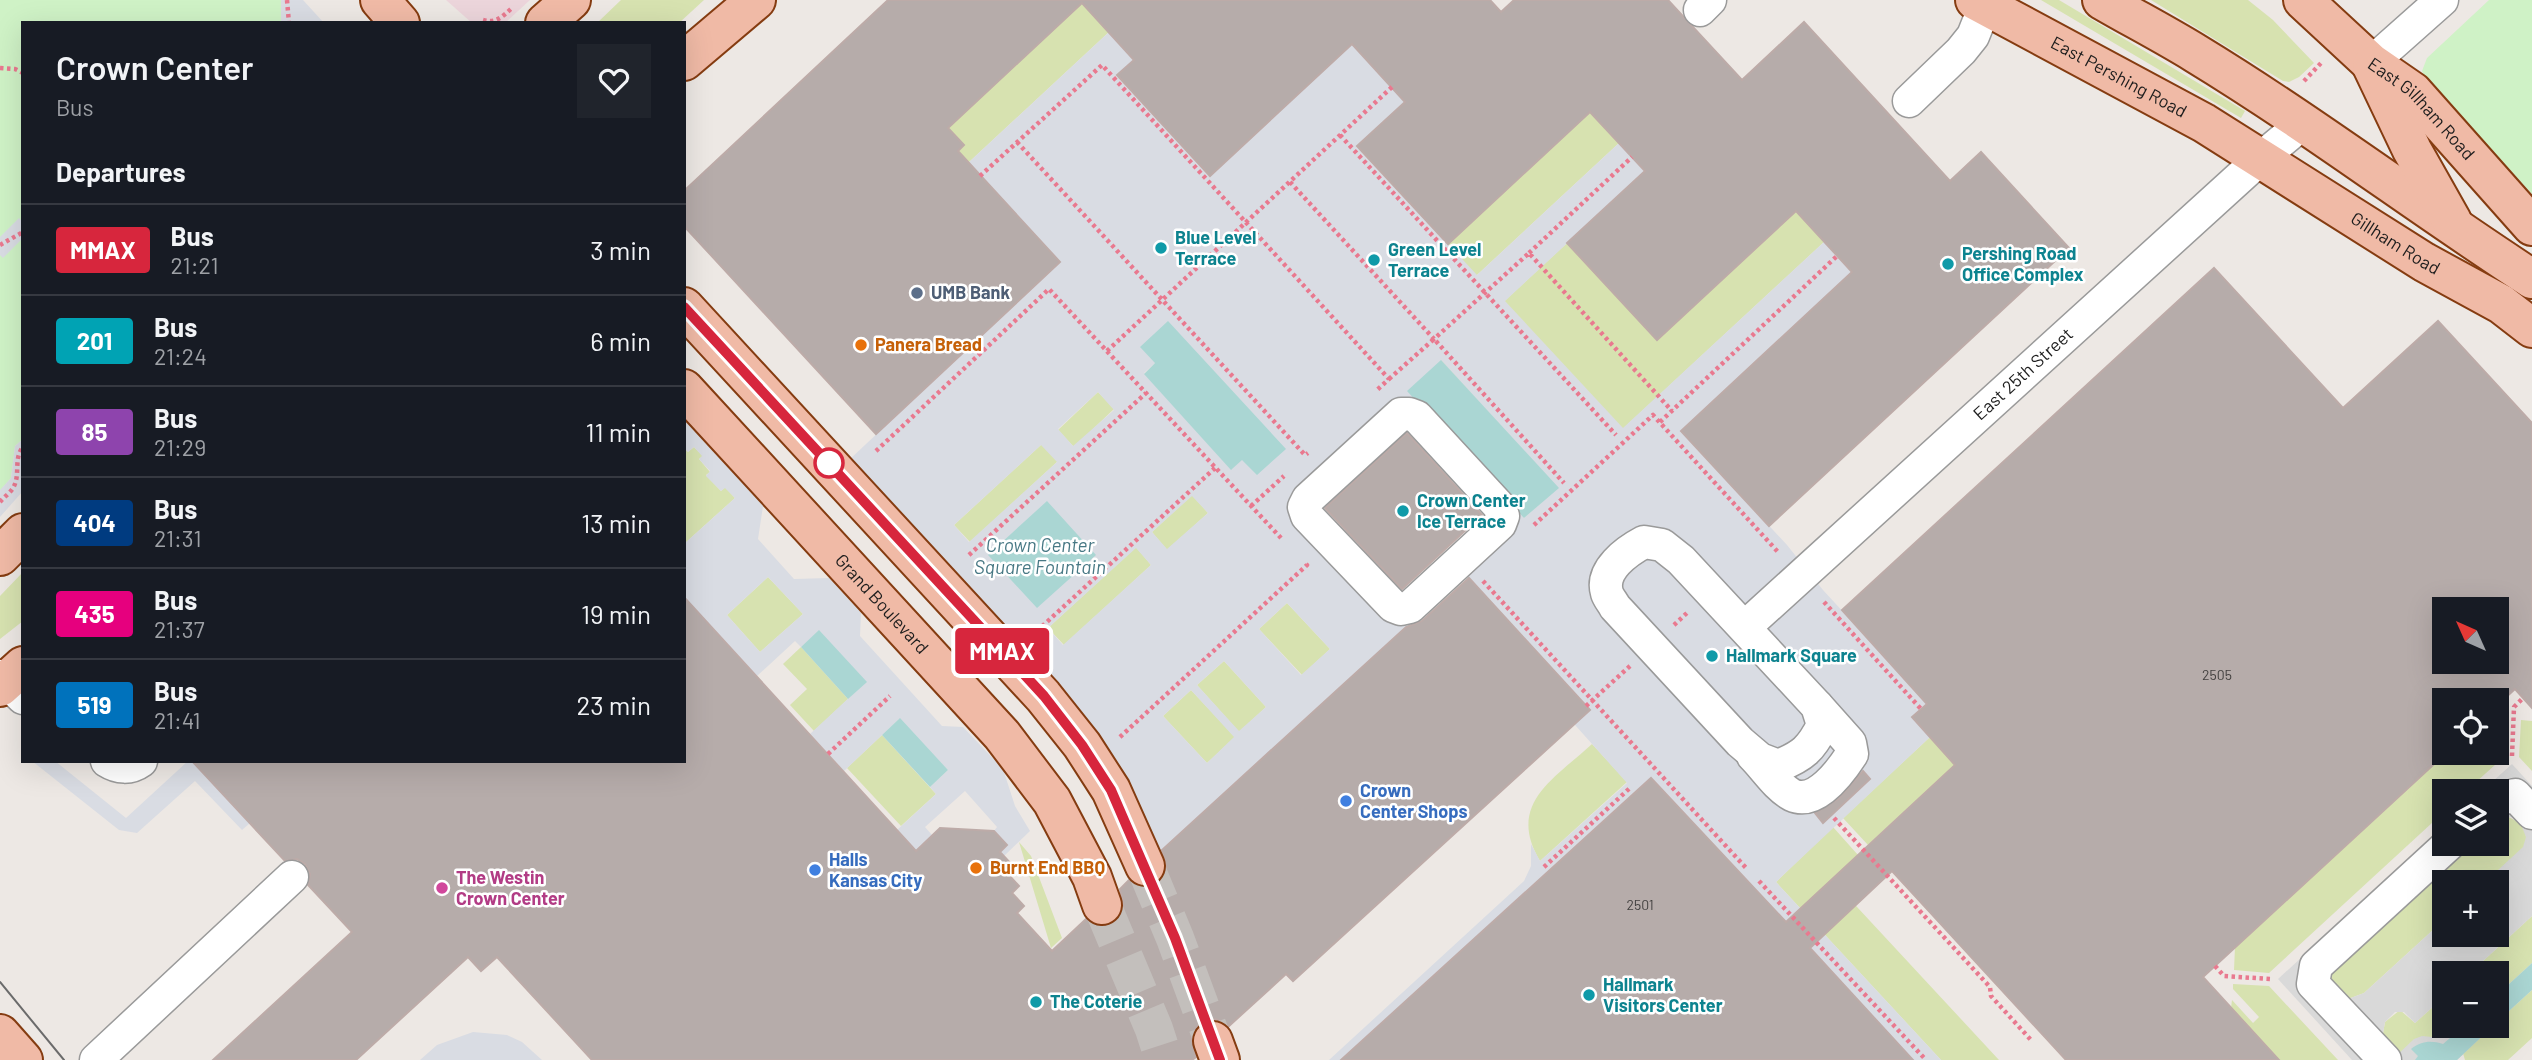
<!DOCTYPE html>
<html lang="en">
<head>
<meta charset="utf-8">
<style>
	:root { --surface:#171b24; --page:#20242c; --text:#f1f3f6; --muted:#9ea1a6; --line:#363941 }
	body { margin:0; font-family:Barlow,sans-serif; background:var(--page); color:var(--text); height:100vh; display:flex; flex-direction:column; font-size:26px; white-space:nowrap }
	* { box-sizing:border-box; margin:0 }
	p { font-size:23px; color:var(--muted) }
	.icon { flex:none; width:38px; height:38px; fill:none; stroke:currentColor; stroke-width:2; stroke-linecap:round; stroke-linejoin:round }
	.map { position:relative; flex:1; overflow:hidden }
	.side { position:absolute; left:21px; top:21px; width:665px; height:742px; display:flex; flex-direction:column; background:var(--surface); border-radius:0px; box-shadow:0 7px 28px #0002 }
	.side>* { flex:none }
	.badge { padding:0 14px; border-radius:5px; font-size:24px; line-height:46px }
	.needle { width:46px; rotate:315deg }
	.tools { position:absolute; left:2432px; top:597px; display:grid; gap:14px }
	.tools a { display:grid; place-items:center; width:77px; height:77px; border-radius:0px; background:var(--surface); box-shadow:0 7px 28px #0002; font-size:35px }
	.map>.badge { position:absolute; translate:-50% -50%; box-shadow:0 0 0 4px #fff }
	h2 { padding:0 35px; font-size:26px; line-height:63px }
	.round { display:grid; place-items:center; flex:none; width:74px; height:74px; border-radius:0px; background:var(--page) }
	.summary { display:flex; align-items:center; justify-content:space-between; height:119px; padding:0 35px }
	h1 { font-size:33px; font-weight:600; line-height:52px }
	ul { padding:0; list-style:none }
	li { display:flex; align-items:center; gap:21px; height:91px; padding:0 35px; border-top:2px solid var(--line) }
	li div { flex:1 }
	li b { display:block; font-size:26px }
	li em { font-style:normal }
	li .badge { min-width:77px; font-weight:700; text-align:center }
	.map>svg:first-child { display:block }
	.commercial { fill:#ecd5db }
	.grass { fill:#d7e2b0 }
	.park { fill:#cff2c6 }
	.parking { fill:#d9d9d9 }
	.plaza { fill:#d9dce3; fill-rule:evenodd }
	.water { fill:#aad6d3 }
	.building { fill:#b6acaa; stroke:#bdaba8; stroke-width:2; fill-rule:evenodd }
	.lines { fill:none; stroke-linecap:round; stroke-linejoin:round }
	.major-tunnel { stroke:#c3bfbc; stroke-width:38; stroke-dasharray:38 19; stroke-linecap:butt }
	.minor-casing { stroke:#9a9a9a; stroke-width:35 }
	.major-casing { stroke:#853c11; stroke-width:42 }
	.path { stroke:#e9798f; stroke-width:4.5; stroke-dasharray:3.5 3.5; stroke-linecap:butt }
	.minor { stroke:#fff; stroke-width:32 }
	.major { stroke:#f0baa6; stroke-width:38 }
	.tram { stroke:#6b6b6b; stroke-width:2 }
	.line-casing { stroke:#fff; stroke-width:16 }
	.line { stroke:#d7263d; stroke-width:10 }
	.culture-dot { fill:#0f9aa8; stroke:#fff; stroke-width:2.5 }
	.service-dot { fill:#5c6f8a; stroke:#fff; stroke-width:2.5 }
	.food-dot { fill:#e8710a; stroke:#fff; stroke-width:2.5 }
	.stop-dot { fill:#fff; stroke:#d7263d; stroke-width:3.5 }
	.shop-dot { fill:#3f7fe0; stroke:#fff; stroke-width:2.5 }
	.hotel-dot { fill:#d1479c; stroke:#fff; stroke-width:2.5 }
	.labels { text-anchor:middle; stroke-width:5; stroke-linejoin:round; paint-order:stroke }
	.number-label { font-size:14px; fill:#434140 }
	.street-label { font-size:18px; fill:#1d1d1d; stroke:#fff }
	.culture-label { font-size:18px; font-weight:bold; fill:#0d838f; stroke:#fff; text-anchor:start }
	.service-label { font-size:18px; font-weight:bold; fill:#4e5e75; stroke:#fff; text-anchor:start }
	.food-label { font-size:18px; font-weight:bold; fill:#c56008; stroke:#fff; text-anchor:start }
	.shop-label { font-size:18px; font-weight:bold; fill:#366cbe; stroke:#fff; text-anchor:start }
	.hotel-label { font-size:18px; font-weight:bold; fill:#b23c85; stroke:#fff; text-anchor:start }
	.water-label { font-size:19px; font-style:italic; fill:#477884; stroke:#fff }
</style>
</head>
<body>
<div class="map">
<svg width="2532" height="1060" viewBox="0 0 2532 1060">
	<rect width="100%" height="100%" fill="#ede8e4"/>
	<path class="commercial" d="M446,0H530L505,23H472Z"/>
	<path class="grass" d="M621,0H704L679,23H597Z
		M2041,0H2059L2245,111L2241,118Z
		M2151,0H2248L2273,20L2314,63L2299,77L2289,82L2283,81Z
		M1082,3L1109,32L968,163L958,152L964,145L948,128Z
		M1590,112L1619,143L1477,275L1175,314L1357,146L1448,244Z
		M1796,211L1824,242L1559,488L1441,360L1567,243L1657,340Z
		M1098,392L1114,409L1074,447L1058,430Z
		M1042,444L1058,461L970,542L954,525Z
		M694,447L703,456L699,459L710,472L706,475L721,491L725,487L735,498L684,544V448L688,452Z
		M1192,495L1208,513L1167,550L1152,532Z
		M1136,547L1151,565L1064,645L1048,628Z
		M23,572V621L0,639V596Z
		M768,577L803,614L760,652L727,615Z
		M1287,603L1330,649L1302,675L1259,629Z
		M801,647L848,699L814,731L790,705L807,689L783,664Z
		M1224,661L1266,707L1239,732L1197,685Z
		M1191,690L1235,737L1207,763L1163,716Z
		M2497,719H2507L2505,756L2466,791H2445V811L2269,973L2234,970L2235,947L2446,753L2497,752Z
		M2521,720L2532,721V771L2519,757Z
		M882,735L936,794L901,826L847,768Z
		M1930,737L1955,765L1868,845L1843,818Z
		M1592,744L1627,782L1540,861C1506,804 1554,779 1592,744Z
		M2502,815C2516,818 2532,830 2524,847C2515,860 2497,871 2485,882H2445V919L2364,993L2348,999L2330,985L2331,969L2335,963L2466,844H2497V817Z
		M1833,827L1858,855L1832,880L1999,1060H1941L1776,882Z
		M1019,842L1031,856L1062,938L1051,948Z
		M2532,916V963L2497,995V973H2470Z
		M2233,984L2269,986L2338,1060H2279L2231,1008L2232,1000L2253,1023L2259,1017L2233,989Z
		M2532,990V1038L2508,1060H2465L2463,1053L2493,1026H2497V1022Z
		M2445,996V1026H2464L2455,1034L2395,1057L2382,1039L2385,1022L2400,1010L2415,1023Z"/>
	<path class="park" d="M0,0H281L302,23H23V439L15,446L11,478L0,491Z
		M2489,0H2532V194L2425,77L2422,71L2427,58Z"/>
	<path class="parking" d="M2512,764L2532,786V916L2470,973H2445V996L2415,1023L2404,1012H2395L2385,1022L2382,1039L2395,1057L2414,1039L2422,1036L2443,1038L2451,1033L2455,1034L2464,1026H2493L2457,1060H2352L2278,979L2445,826V844H2466L2335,963L2331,969L2330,985L2348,999L2364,993L2445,919V934H2497V882H2485L2523,847L2526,837L2520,822L2511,817L2502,815L2497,817V791H2482Z"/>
	<path class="plaza" d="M281,0H303L324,23H281Z
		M1109,32L1134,60L1117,76L1210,176L1352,44L1406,101L1357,146L1477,275L1619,143L1645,171L1505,301L1623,428L1824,242L1852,272L1681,431L1787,545L1823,590L1939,716L1924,730L1930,737L1776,882L1941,1060H1913L1651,778L1341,1060H1329L1524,881L1531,866V844L1540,861L1627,783L1567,716L1583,702L1464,573L1160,853L849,460L1060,262L968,163ZM1441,360L1558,488L1524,518ZM1155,363L1242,459L1232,469L1144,373ZM1098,392L1114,410L1073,446L1058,429ZM1417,417L1500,524L1393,606L1305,507ZM1041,445L1057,462L969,542L954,525ZM1192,496L1208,513L1167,549L1152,532ZM1136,548L1151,565L1063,645L1048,628ZM1287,603L1330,649L1301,675L1259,629ZM1224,661L1266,707L1239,731L1197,685ZM1191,690L1234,737L1207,763L1163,716Z
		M19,218L23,222V238L3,258L0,255V237Z
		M684,420L763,506L758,539L794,579L829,578L861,613L860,636L942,726L963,727L1003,769L1015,806L1030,831L1004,856L1000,852L1007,845L994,831L997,827L965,791L925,827L932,835L925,842L931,849L922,858L897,830L936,794L930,787L948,770L899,719L844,771L810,734L866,682L819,631L801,647L795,641L757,676L684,597V544L735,498L725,488L721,491L706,476L710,471L699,459L702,456L694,447L688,452L684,448ZM768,577L803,614L760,652L727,615Z
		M23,439V491L0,517V490L11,478L15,446Z
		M32,761H55L126,818L188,761H228L209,779L250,823L242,830L195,781L137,833L119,830Z
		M473,1032L507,1035L522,1042L542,1060H420L437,1045Z"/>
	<path class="water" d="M1168,321L1286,449L1257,475L1242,460L1231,470L1144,374L1155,363L1140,347Z
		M1441,360L1559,488L1524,518L1407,391Z
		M1047,501L1096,555L1037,608L988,555Z
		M819,630L867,682L848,699L801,647Z
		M900,718L948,770L930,787L882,735Z
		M2532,963V990L2497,1022V995Z
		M2464,1026H2493L2457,1060H2415L2418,1056L2411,1049C2421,1041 2431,1040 2443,1044Z"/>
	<path class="building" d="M888,0H1490L1501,12L1514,0H1668L1742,80L1804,22L1950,181L1981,152L2069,248L1769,526L1681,431L1852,272L1796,211L1657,340L1567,243L1645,171L1590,112L1448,244L1357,146L1405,102L1352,44L1210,176L1117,75L1134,60L1082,3L948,128L964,145L958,151L1060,262L876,434L684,226V191Z
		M2214,268L2343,408L2438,321L2532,423V708L2515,689L2503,700H2445V754L2203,977L2279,1060H2066L1892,871L1810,948L1913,1060H1341L1651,778L1786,922L1955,765L1912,717L1927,704L1842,610ZM2445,609H2497V662H2445Z
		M1407,433L1482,515L1402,589L1325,508Z
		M1469,578L1590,710L1293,981L1286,974L1229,1026L1216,1019L1206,1020L1197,1027L1191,1038L1196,1057L1192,1060H592L497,957L481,971L468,957L356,1060H213L352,932L308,885L310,874L305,864L297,859L285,861L192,761H684V597L916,851L940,828L994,831L1007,845L1000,852L1013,866L1006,872L1019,886L1012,893L1024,906L1017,913L1052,951L1086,919L1099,927L1110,925L1118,920L1124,908L1120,889L1129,880L1143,888L1153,886L1162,879L1167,868L1162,850L1406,627L1422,621Z
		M1863,771L1870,779L1823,823L1815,813L1838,799Z"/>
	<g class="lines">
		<path class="major-tunnel" d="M1145,866L1175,938L1213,1041
			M1102,905L1154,1029L1164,1060"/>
		<defs>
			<g id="minor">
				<path d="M1700,10L1710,0"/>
				<path d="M2371,63L2442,0"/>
				<path d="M1909,101L1961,51L1973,36L1985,6"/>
				<path d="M1401,414H1409L1417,417L1499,506L1503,516L1500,524L1410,607L1401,609L1393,606L1307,516L1304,507L1308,499Z"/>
				<path d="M1644,542L1662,545L1681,560L1817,706L1823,725C1811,749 1803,756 1778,766L1760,759L1740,742L1615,607C1613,603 1608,597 1607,593C1600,570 1627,551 1644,542Z"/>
				<path id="s1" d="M1745,627L2260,159L2303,123"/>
				<path d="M0,676L23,698"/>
				<path d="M1753,756C1765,768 1777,787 1792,795C1816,806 1841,771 1852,754L1850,743L1817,706"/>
				<path d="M107,761C118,768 130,769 141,761"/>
				<path d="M2497,800L2515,795L2532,813"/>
				<path d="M96,1060L292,877"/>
				<path d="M2385,1060L2313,984L2316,966L2449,844"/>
			</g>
			<g id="major">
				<path d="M380,0L400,23"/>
				<path id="s2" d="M1975,0L2204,123L2424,262L2501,304L2532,328"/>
				<path d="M2102,0C2133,18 2164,34 2195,53C2310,123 2418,205 2532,279"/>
				<path id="s3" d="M2303,0L2371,63L2413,92L2532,226"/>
				<path d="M545,23L571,0"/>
				<path d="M684,61L756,0"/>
				<path d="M2372,66L2412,150L2452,221"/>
				<path d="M684,307L1043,696L1082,745L1111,790L1145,866"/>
				<path id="s4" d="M684,389L1002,735L1052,801L1092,877L1102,905"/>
				<path d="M0,556L23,533"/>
				<path d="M0,687L23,666"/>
				<path d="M0,1034L23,1060"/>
				<path d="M1213,1041L1220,1060"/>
			</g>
		</defs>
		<use href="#minor" class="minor-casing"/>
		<use href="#major" class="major-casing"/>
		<path class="path" d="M287,0L289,23
			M483,20C496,24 503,16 512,8
			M0,68L15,69L23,73
			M2304,81L2322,62
			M1340,135L1616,435
			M1017,142L1305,455L1308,453
			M980,176L1102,65L1389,379L1377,390
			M1290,182L1434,339L1529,253L1672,411
			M0,245L23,232
			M1529,253L1632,157
			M1107,351L1392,87
			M1389,379L1434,339L1564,483
			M1660,422L1837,256
			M876,451L1049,289L1281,538
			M0,502C4,497 10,493 13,488C21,475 13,459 23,447
			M1251,506L1284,476
			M1534,525L1653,415L1778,552
			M969,555L1146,393
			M1483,581L1747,869
			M1824,602L1921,709
			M1674,625L1688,612
			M1037,631L1215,468
			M1586,706L1630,666
			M1120,737L1307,565L1304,562
			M828,754L890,696
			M2512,756L2514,707L2523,698
			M1834,818L1990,987L1991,996L2031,1040
			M1544,867L1631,787
			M1759,881L1926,1060
			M2215,966L2224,976L2270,979"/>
		<use href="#minor" class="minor"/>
		<use href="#major" class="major"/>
		<path class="tram" d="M0,982L64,1060"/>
	</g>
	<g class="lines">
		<defs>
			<path id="line" d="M684,307L1044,696L1082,745L1111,790L1175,938L1220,1060"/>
		</defs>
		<use href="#line" class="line-casing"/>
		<use href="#line" class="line"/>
	</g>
	<g class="culture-dot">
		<circle cx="1161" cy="248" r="7"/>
		<circle cx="1374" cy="260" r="7"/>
		<circle cx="1948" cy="264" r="7"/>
		<circle cx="1403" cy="511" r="7"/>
		<circle cx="1712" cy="656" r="7"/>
		<circle cx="1589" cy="995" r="7"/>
		<circle cx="1036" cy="1002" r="7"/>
	</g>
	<circle class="service-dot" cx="917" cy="293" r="7"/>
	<g class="food-dot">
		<circle cx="861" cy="345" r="7"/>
		<circle cx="976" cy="868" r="7"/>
	</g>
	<circle class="stop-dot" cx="829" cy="463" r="14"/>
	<g class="shop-dot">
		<circle cx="1346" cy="801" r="7"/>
		<circle cx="815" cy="870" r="7"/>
	</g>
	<circle class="hotel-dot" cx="442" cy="888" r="7"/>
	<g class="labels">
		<g class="number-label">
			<text x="2217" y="680">2505</text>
			<text x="1640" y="910">2501</text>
		</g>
		<g class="street-label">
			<text dy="6" stroke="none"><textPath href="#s2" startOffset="163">East Pershing Road</textPath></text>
			<text dy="6" stroke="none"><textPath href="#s3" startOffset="161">East Gillham Road</textPath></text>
			<text dy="6" stroke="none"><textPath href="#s2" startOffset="486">Gillham Road</textPath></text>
			<text dy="6" stroke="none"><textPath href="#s1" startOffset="376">East 25th Street</textPath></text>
			<text dy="6" stroke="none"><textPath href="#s4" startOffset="292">Grand Boulevard</textPath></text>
		</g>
		<g class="culture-label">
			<text x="1175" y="244">Blue Level<tspan x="1175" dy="21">Terrace</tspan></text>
			<text x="1388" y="256">Green Level<tspan x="1388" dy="21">Terrace</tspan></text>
			<text x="1962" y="260">Pershing Road<tspan x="1962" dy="21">Office Complex</tspan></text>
			<text x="1417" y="507">Crown Center<tspan x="1417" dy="21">Ice Terrace</tspan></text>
			<text x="1726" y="662">Hallmark Square</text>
			<text x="1603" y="991">Hallmark<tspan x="1603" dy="21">Visitors Center</tspan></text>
			<text x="1050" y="1008">The Coterie</text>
		</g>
		<g class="service-label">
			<text x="931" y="299">UMB Bank</text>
		</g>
		<g class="food-label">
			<text x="875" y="351">Panera Bread</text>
			<text x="990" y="874">Burnt End BBQ</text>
		</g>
		<g class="shop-label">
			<text x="1360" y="797">Crown<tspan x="1360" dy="21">Center Shops</tspan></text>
			<text x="829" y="866">Halls<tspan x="829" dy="21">Kansas City</tspan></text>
		</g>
		<g class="hotel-label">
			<text x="456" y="884">The Westin<tspan x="456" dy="21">Crown Center</tspan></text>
		</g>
		<g class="water-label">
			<text x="1040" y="552">Crown Center<tspan x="1040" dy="22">Square Fountain</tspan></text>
		</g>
	</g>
</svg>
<div class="tools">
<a><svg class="needle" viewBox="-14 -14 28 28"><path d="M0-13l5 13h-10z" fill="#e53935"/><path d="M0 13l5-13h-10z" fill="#9ea1a6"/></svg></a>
<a><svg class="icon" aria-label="locate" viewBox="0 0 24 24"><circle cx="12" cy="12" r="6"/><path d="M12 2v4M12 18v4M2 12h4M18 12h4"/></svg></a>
<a><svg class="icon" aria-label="layers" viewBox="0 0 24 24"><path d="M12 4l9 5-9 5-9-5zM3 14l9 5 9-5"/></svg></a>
<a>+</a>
<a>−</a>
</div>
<b class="badge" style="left:1002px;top:651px;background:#d7263d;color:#fff">MMAX</b>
<section class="side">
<div class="summary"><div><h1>Crown Center</h1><p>Bus</p></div><a class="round"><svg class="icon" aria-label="heart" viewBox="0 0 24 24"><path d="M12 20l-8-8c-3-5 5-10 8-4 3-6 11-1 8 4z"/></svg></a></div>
<h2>Departures</h2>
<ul>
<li><span class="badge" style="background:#d7263d;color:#fff">MMAX</span><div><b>Bus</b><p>21:21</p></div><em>3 min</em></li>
<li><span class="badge" style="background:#00a3b4;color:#fff">201</span><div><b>Bus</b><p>21:24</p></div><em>6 min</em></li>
<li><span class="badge" style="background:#8e44ad;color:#fff">85</span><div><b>Bus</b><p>21:29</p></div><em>11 min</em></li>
<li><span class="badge" style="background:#003b80;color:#fff">404</span><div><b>Bus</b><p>21:31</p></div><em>13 min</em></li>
<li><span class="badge" style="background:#e6007e;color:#fff">435</span><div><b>Bus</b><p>21:37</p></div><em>19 min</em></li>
<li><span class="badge" style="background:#0072bc;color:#fff">519</span><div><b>Bus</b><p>21:41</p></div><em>23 min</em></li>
</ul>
</section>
</div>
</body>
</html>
